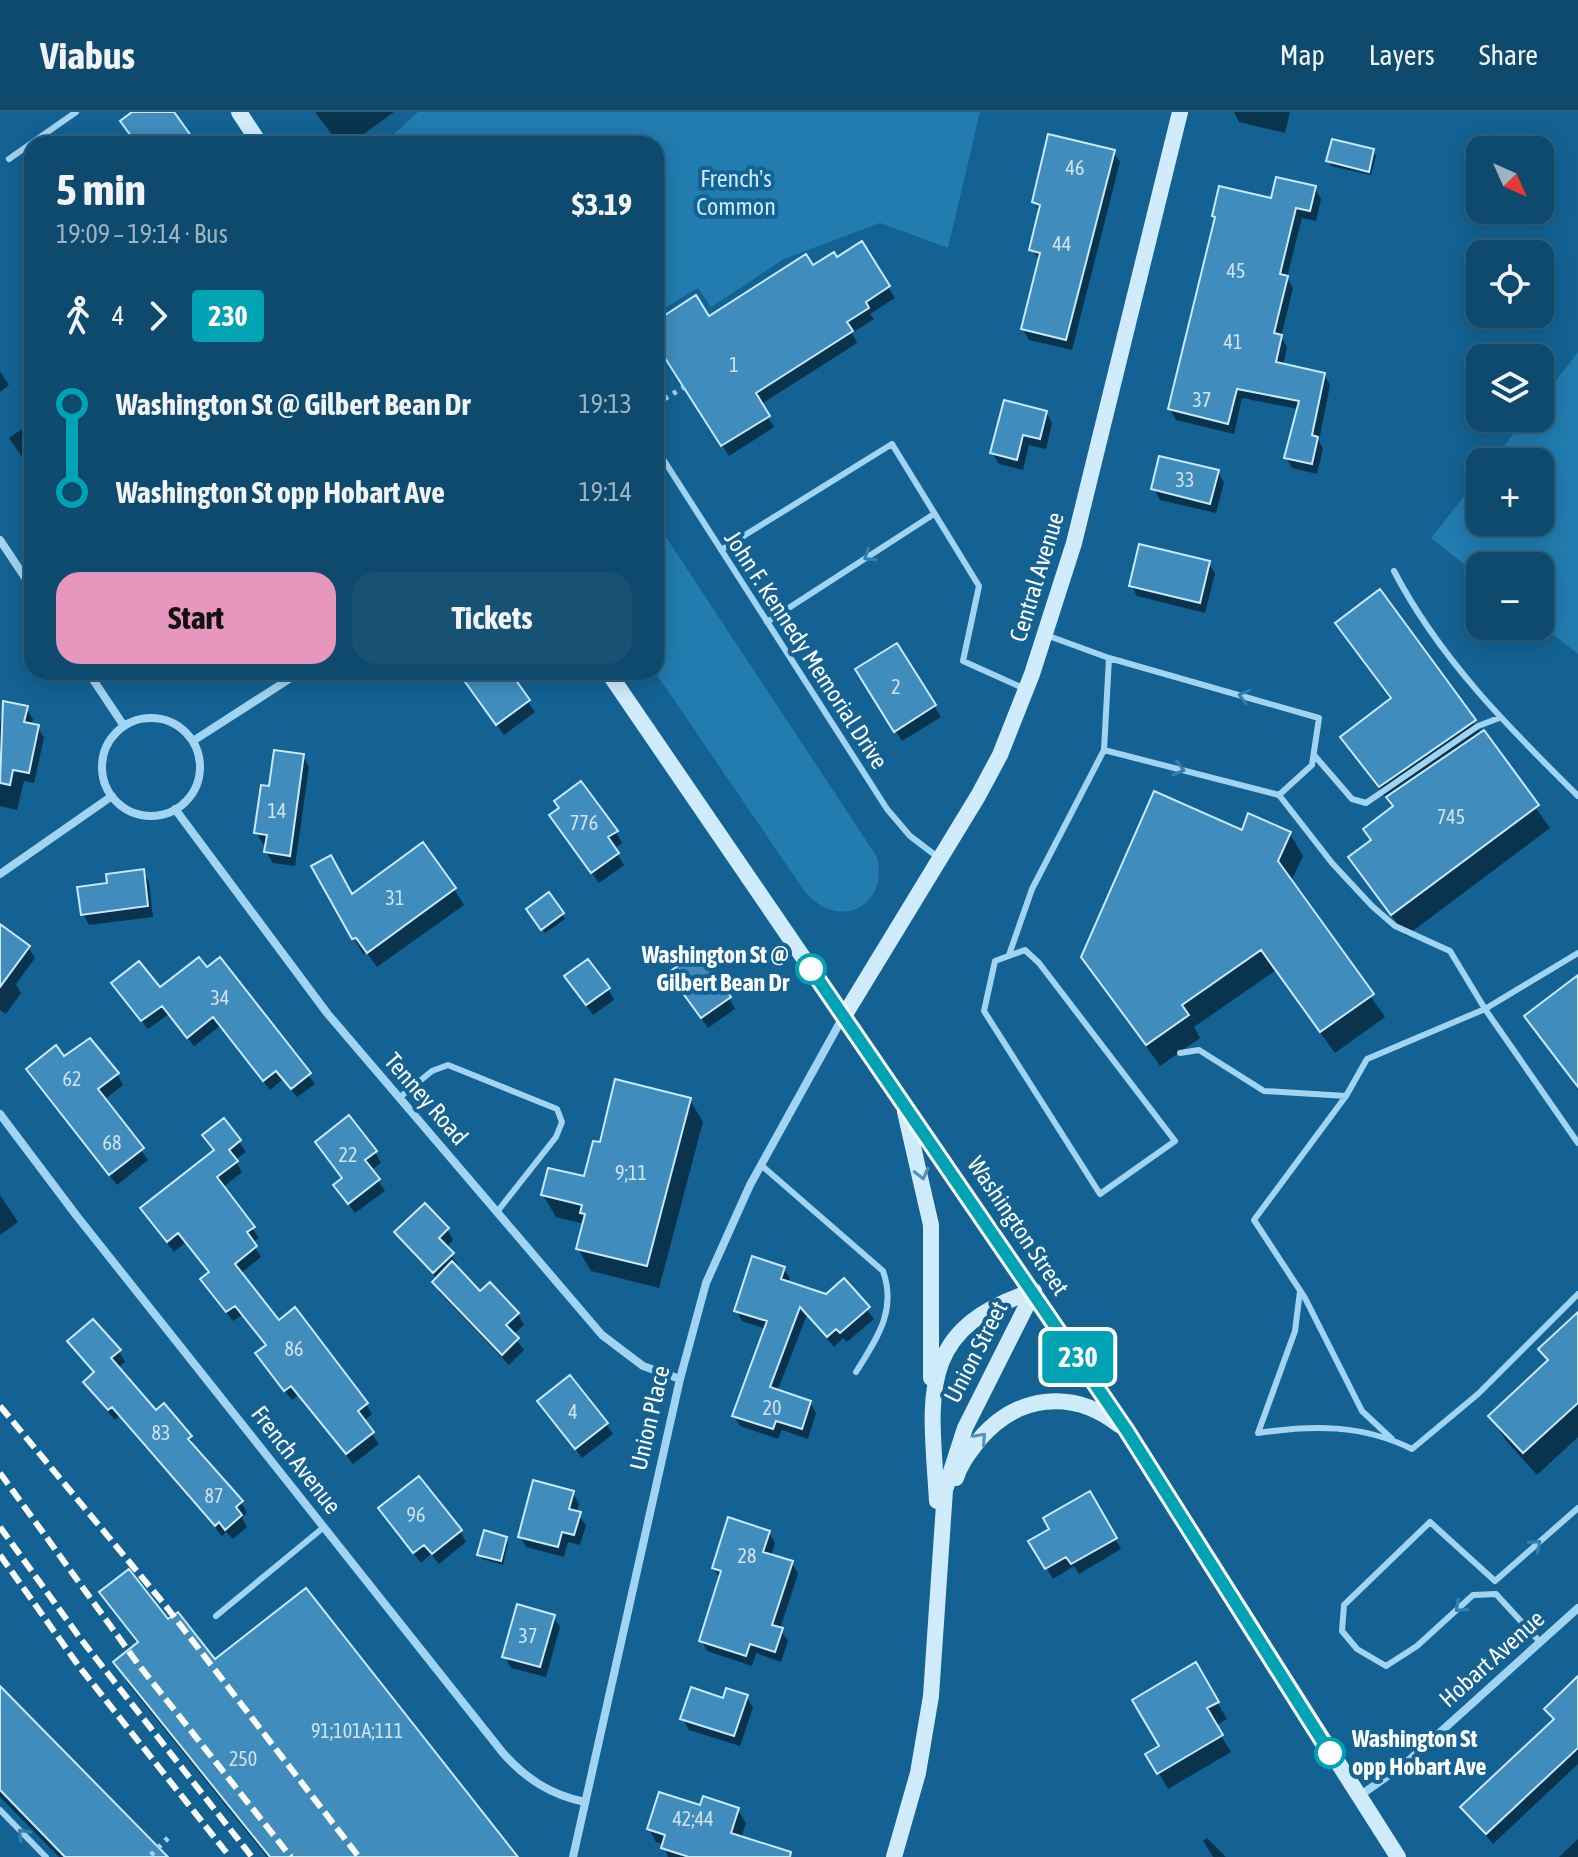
<!DOCTYPE html>
<html lang="en">
<head>
<meta charset="utf-8">
<style>
	:root { --surface:#0e4a6e; --page:#175173; --text:#f1f3f6; --muted:#9bb3c2; --line:#2e6281; --accent:#e797bd }
	body { margin:0; font-family:"Asap Condensed",sans-serif; background:var(--page); color:var(--text); height:100vh; display:flex; flex-direction:column; font-size:30px; white-space:nowrap }
	* { box-sizing:border-box; margin:0 }
	p { font-size:26px; color:var(--muted) }
	.icon { flex:none; width:44px; height:44px; fill:none; stroke:currentColor; stroke-width:2; stroke-linecap:round; stroke-linejoin:round }
	.map { position:relative; flex:1; overflow:hidden }
	.sheet { position:absolute; left:24px; top:24px; width:640px; height:544px; display:flex; flex-direction:column; background:var(--surface); border-radius:24px; box-shadow:0 4px 20px #0003,0 0 0 2px var(--line) }
	.sheet>* { flex:none }
	.badge { padding:0 16px; border-radius:6px; font-size:28px; line-height:52px }
	.needle { width:52px; rotate:135deg }
	.controls { position:absolute; left:1466px; top:24px; display:grid; gap:16px }
	.controls a { display:grid; place-items:center; width:88px; height:88px; border-radius:16px; background:var(--surface); box-shadow:0 4px 20px #0003,0 0 0 2px var(--line); font-size:40px }
	.map>.badge { position:absolute; translate:-50% -50%; box-shadow:0 0 0 4px #fff }
	.legs { display:flex; align-items:center; gap:12px; height:88px; padding:0 32px; font-size:26px }
	.legs p { margin-inline-start:auto }
	.headline { display:flex; align-items:center; justify-content:space-between; height:136px; padding:0 32px }
	h1 { font-size:44px; font-weight:700; line-height:60px }
	.button { display:flex; gap:16px; margin-top:auto; padding:16px 32px }
	.button a { flex:1; height:92px; border-radius:24px; background:var(--accent); color:#111; font-size:32px; font-weight:700; line-height:92px; text-align:center }
	.button a+a { background:var(--page); color:var(--text) }
	ul { padding:0 32px; list-style:none }
	li { display:flex; align-items:center; gap:28px; height:88px; font-size:30px }
	li i { display:grid; place-items:center; width:12px; height:100%; margin:0 10px; background:currentColor }
	li i::after { content:''; width:20px; height:20px; margin:-10px; border:6px solid; border-radius:50%; background:var(--surface) }
	li p { margin-inline-start:auto }
	li:first-child i { background:linear-gradient(#0000 50%,currentColor 0) }
	li:last-child i { background:linear-gradient(currentColor 50%,#0000 0) }
	header { display:flex; align-items:center; gap:48px; box-sizing:border-box; height:112px; padding:0 40px; background:var(--surface); border-bottom:2px solid var(--line) }
	header strong { font-size:38px }
	nav { display:flex; gap:44px; margin-inline-start:auto; font-size:28px }
	.map>svg:first-child { display:block }
	.green { fill:#227cb0 }
	.shadow { fill:#0007 }
	.building { fill:#408dbd; stroke:#c9e9fd; stroke-width:2 }
	.lines { fill:none; stroke-linecap:round; stroke-linejoin:round }
	.path { stroke:#a1d4f2; stroke-width:5; stroke-dasharray:4 6; stroke-linecap:butt }
	.service { stroke:#a1d4f2; stroke-width:6 }
	.minor { stroke:#a1d4f2; stroke-width:8 }
	.secondary { stroke:#d0ebfc; stroke-width:16 }
	.rail { stroke:#fff; stroke-width:6; stroke-dasharray:14 6; stroke-linecap:butt }
	.oneway { stroke:#367eab }
	.oneway2 { stroke:#5592b8 }
	.line-1-casing { stroke:#fff; stroke-width:18 }
	.line-1 { stroke:#00a3b4; stroke-width:12 }
	.stop-1-dot { fill:#fff; stroke:#00a3b4; stroke-width:4 }
	.labels { text-anchor:middle; stroke-width:8; stroke-linejoin:round; paint-order:stroke }
	.number-label { font-size:20px; fill:#cfe2ee }
	.park-label { font-size:24px; fill:#c9e9fd; stroke:#136293 }
	.street-label { font-size:24px; fill:#fff; stroke:#136293 }
	.stop-label { font-size:24px; font-weight:bold; fill:#fff; stroke:#136293; text-anchor:end }
</style>
</head>
<body>
<header>
<strong>Viabus</strong>
<nav><a>Map</a><a>Layers</a><a>Share</a></nav>
</header>
<div class="map">
<svg width="1578" height="1745" viewBox="0 0 1578 1745">
	<rect width="100%" height="100%" fill="#136293"/>
	<path class="green" d="M418,0H980L948,136L880,111L784,147L711,195L698,176L656,201V32H383Z
		M1578,240V542L1540,512V454H1480V465L1431,426L1480,364V410H1540V350H1491L1526,306H1540V289Z
		M656,410L877,745C889,792 841,821 805,780L655,560Z"/>
	<path class="shadow" d="M315,0H394L350,32H339Z
		M1234,0H1290L1285,21L1239,10Z
		M1373,39L1376,44L1371,63L1331,54L1329,49Z
		M1113,40L1120,50L1072,238L1029,228L1023,217L1040,149L1032,138L1040,101L1034,90Z
		M1315,76L1321,87L1316,109L1302,106L1287,166L1293,176L1281,225L1287,235L1283,254L1324,262L1330,273L1319,329L1323,337L1317,362L1292,356L1286,345L1298,297L1242,286L1234,322L1176,308L1170,297L1217,108L1214,104Z
		M861,132L895,186L870,202L874,207L852,221L857,231L760,293L774,315L729,344L656,229V212L708,207L836,147Z
		M0,259L9,273L0,280Z
		M1046,300L1052,311L1046,337L1029,333L1023,358L999,352L992,341Z
		M32,310V359L9,326Z
		M1218,360L1224,371L1216,401L1160,388L1154,377Z
		M1209,451L1215,462L1205,501L1137,484L1131,473Z
		M1379,480L1550,716L1406,824L1351,745L1373,729L1393,697L1343,625L1391,589L1338,512Z
		M897,533L941,605L902,629L864,569Z
		M459,560H508L535,600L504,623Z
		M5,591L26,596L33,607L31,613L38,615L44,626L34,671L24,669L17,698L0,694V611Z
		M303,644L309,655L295,754L273,751L266,740L267,733L263,732L256,721Z
		M558,714L616,720L622,731L614,737L624,753L599,771Z
		M1243,721L1290,722L1303,744L1291,770L1385,905L1335,941L1275,859L1194,915L1200,926L1160,954L1083,845Z
		M313,755L352,785L454,777L464,793L377,855L366,840L363,842Z
		M143,759L149,770L153,805L89,813L83,802L109,773Z
		M531,802H562L565,807L545,821Z
		M0,820L28,835L35,846L16,872L21,881L6,902L0,898Z
		M219,848L315,972L297,985L283,967L270,978L220,914L194,934L169,902L148,917L119,881L160,878L207,858Z
		M1578,865V978L1527,904Z
		M677,872L729,886L735,897L708,916Z
		M573,875L608,877L614,888L593,903Z
		M64,947L117,962L123,973L104,988L148,1048L117,1073L28,957Z
		M690,988L703,1010L659,1176L591,1159L578,1137L584,1112L556,1105L543,1083L585,1067L601,1032Z
		M224,1009L246,1040L235,1048L242,1060L222,1076L259,1126L252,1131L261,1145L240,1162L278,1211L366,1292L372,1302L363,1310L379,1332L353,1352L298,1283L292,1288L264,1252L267,1235L242,1203L233,1209L209,1178L210,1162L186,1130L174,1140L149,1107L216,1040Z
		M317,1031L375,1040L381,1051L371,1058L385,1079L355,1101L342,1084L344,1067Z
		M0,1083L18,1110L0,1123Z
		M447,1117L453,1128L446,1136L458,1153L456,1156L480,1182L518,1202L524,1213L513,1223L524,1238L509,1253L440,1181L434,1170L437,1167L396,1121Z
		M784,1156L790,1167L788,1172L826,1185L844,1169L874,1207L847,1230L843,1226L834,1235L807,1203L777,1280L810,1290L816,1301L808,1327L782,1318L778,1327L740,1314L734,1304L766,1217L742,1209L736,1198Z
		M1578,1203V1325L1537,1363L1504,1326L1491,1304L1548,1251L1540,1237Z
		M70,1230L119,1239L125,1250L117,1257L155,1300L190,1325L195,1337L241,1390L247,1401L242,1406L247,1415L233,1427L226,1420L222,1424L119,1304L115,1308L92,1281L86,1270L94,1262Z
		M540,1290L606,1312L613,1322L582,1346Z
		M573,1381L579,1392L577,1401L586,1413L580,1433L568,1430L564,1445L526,1435L520,1424Z
		M1089,1382L1121,1437L1079,1462L1074,1454L1053,1467L1031,1430L1052,1417Z
		M380,1397L460,1419L466,1430L439,1452L431,1442L421,1451Z
		M769,1420L775,1431L771,1444L792,1451L798,1462L780,1517L788,1529L781,1550L756,1541L752,1554L707,1539L701,1528L720,1467L714,1456Z
		M506,1427L508,1432L503,1453L482,1447L479,1442Z
		M102,1481L168,1510L215,1550L515,1745H267L129,1573L116,1550L138,1533Z
		M553,1504L560,1515L546,1565L511,1556L505,1545Z
		M1195,1553L1227,1607L1215,1614L1231,1640L1168,1677L1148,1642L1161,1635Z
		M1578,1573V1652L1493,1732L1463,1696L1554,1610L1546,1597Z
		M0,1576L166,1745H59L0,1685Z
		M747,1585L753,1596L740,1634L689,1618L683,1607L724,1588Z
		M701,1695L738,1698L746,1711L741,1726L785,1745H668L664,1733L656,1730L649,1717Z
		M1207,1726L1226,1745H1213L1203,1729Z
		M1578,1727V1745H1559Z"/>
	<path class="building" d="M132,0H174L197,32H137L120,9Z
		M1048,22L1115,38L1066,228L1021,217L1040,141L1029,138L1040,93L1032,90Z
		M1332,27L1374,37L1369,60L1326,49Z
		M1276,65L1316,74L1310,99L1296,96L1280,162L1288,164L1274,221L1282,223L1276,250L1325,261L1312,323L1318,325L1312,352L1284,346L1299,289L1237,277L1228,312L1168,297L1215,105L1212,104L1219,74L1271,86Z
		M862,129L890,174L866,190L869,196L847,210L853,219L756,281L770,304L721,334L656,232V209L696,183L709,204L806,142L813,153L834,140L837,145Z
		M1004,288L1047,299L1040,327L1023,323L1017,348L990,341Z
		M1159,344L1219,358L1210,392L1151,377Z
		M1139,432L1210,449L1200,491L1129,474Z
		M1380,477L1476,608L1379,675L1340,625L1391,586L1335,511Z
		M897,531L936,593L894,620L855,557Z
		M458,560H510L530,588L496,613Z
		M3,589L28,594L24,610L39,613L29,661L13,658L10,673L0,671Z
		M1484,618L1539,693L1391,803L1348,745L1371,728L1363,717L1393,694L1386,685Z
		M274,638L304,642L290,744L264,740L267,723L254,721L261,673L269,674Z
		M581,669L618,719L608,725L619,741L591,761L549,703L559,696L554,689Z
		M1154,679L1242,718L1248,701L1291,720L1278,749L1374,882L1320,920L1261,838L1182,893L1189,903L1146,933L1081,845Z
		M423,730L456,776L367,841L356,826L352,827L311,754L331,743L352,782Z
		M144,757L148,794L81,803L77,775L107,771L106,762Z
		M549,780L564,801L541,818L526,797Z
		M0,812L30,834L0,875Z
		M698,839L731,885L701,906L668,861Z
		M199,845L207,855L220,845L311,961L291,977L276,959L263,969L213,905L187,926L162,894L141,909L111,871L139,849L160,875Z
		M588,847L610,876L586,893L564,864Z
		M1578,863V975L1524,904Z
		M90,926L119,961L98,977L144,1036L109,1063L26,957L56,933L64,944Z
		M615,967L691,986L647,1154L576,1137L585,1102L580,1101L582,1093L541,1083L548,1056L584,1064L593,1029L600,1030Z
		M349,1003L377,1039L365,1048L380,1067L348,1092L333,1073L342,1066L315,1030Z
		M224,1006L241,1028L229,1038L238,1049L217,1065L255,1115L247,1120L257,1134L235,1152L279,1208L295,1195L368,1291L358,1299L374,1320L346,1342L291,1274L284,1279L255,1241L266,1233L235,1194L226,1200L200,1167L209,1160L178,1121L167,1130L140,1096L214,1038L202,1023Z
		M425,1091L449,1116L439,1126L454,1141L433,1161L394,1120Z
		M752,1144L785,1155L781,1167L826,1182L844,1166L870,1195L840,1221L836,1217L827,1225L800,1195L770,1275L811,1289L802,1317L776,1309L773,1317L732,1304L767,1209L734,1199Z
		M452,1149L480,1179L490,1170L519,1201L506,1213L519,1226L502,1243L432,1170Z
		M1578,1200V1291L1523,1341L1488,1304L1548,1248L1538,1237Z
		M93,1207L121,1238L111,1246L156,1298L164,1291L192,1324L188,1327L243,1389L236,1395L242,1403L225,1418L219,1410L215,1414L112,1295L108,1298L83,1270L94,1260L67,1229Z
		M570,1263L608,1311L575,1337L537,1289Z
		M419,1364L462,1418L432,1442L424,1433L413,1441L378,1396Z
		M533,1368L574,1379L569,1397L581,1400L574,1423L562,1420L558,1435L518,1425Z
		M1090,1379L1117,1426L1071,1452L1066,1445L1045,1457L1028,1429L1049,1417L1043,1406Z
		M728,1405L770,1419L763,1440L793,1449L772,1513L783,1516L775,1540L750,1532L746,1544L699,1529L721,1459L712,1456Z
		M484,1418L507,1425L501,1449L477,1443Z
		M129,1457L168,1507L178,1500L215,1547L306,1476L518,1745H270L113,1550L138,1530L99,1480Z
		M517,1492L555,1503L540,1555L502,1545Z
		M1196,1550L1219,1590L1207,1596L1223,1623L1157,1662L1145,1642L1159,1634L1132,1588Z
		M1578,1564V1636L1486,1722L1460,1695L1554,1607L1544,1597Z
		M0,1574L168,1745H65L0,1678Z
		M691,1575L723,1586L726,1576L748,1583L734,1624L680,1607Z
		M659,1680L700,1693L703,1684L739,1696L731,1721L791,1740L790,1745H689L661,1736L665,1723L647,1717Z"/>
	<g class="lines">
		<path class="path" d="M656,292L684,275
			M151,1743L170,1724"/>
		<path class="service" d="M9,47L76,0
			M656,336L887,697L910,724L939,746
			M721,438L892,332L979,474L963,549L1023,576
			M1394,459C1439,546 1509,616 1578,684
			M767,510L934,402
			M1046,523L1109,546L1319,606L1312,653L1279,683
			M1104,638L1279,683L1332,751L1372,794L1395,814L1450,839L1485,897L1578,841
			M1314,643L1352,687L1366,691L1478,614L1499,606
			M1025,838L1039,851L1175,1029L1100,1082L984,899L995,849Z
			M1009,843L1032,777L1104,638L1109,546
			M1180,941L1199,938L1264,979L1346,984
			M399,986L432,959L448,953L557,997L562,1010L556,1025L497,1100
			M761,1053L883,1159C897,1199 877,1226 856,1260
			M1258,1321C1312,1313 1362,1312 1412,1337L1478,1282L1578,1182
			M1258,1321L1295,1219L1300,1179
			M1392,1327L1362,1299L1305,1186L1254,1108L1346,984L1367,947L1485,897L1578,1031
			M216,1504L324,1415
			M1540,1530L1496,1482L1473,1483L1417,1534L1386,1554L1357,1537L1342,1519L1344,1493L1430,1410L1495,1469L1578,1396
			M0,1698L46,1745"/>
		<path class="minor" d="M0,428L32,476
			M88,560L124,614
			M102 655a49 49 0 1 1 98 0a49 49 0 1 1-98 0Z
			M193,629L300,560
			M175,697L327,901L602,1223L643,1254L680,1267
			M0,762L112,684
			M0,1002L76,1103L503,1641C526,1667 551,1683 585,1690
			M1358,1685L1406,1651L1578,1496
			M573,1745L680,1267L706,1171L750,1073L843,905"/>
		<path class="secondary" d="M239,0L260,32
			M608,560L1127,1319L1398,1745
			M844,904L978,684L1000,643L1032,562L1074,431L1180,0
			M905,1000L931,1113V1266
			M956,1366C960,1352 969,1341 978,1329C1016,1283 1072,1276 1119,1313
			M937,1389C931,1286 914,1217 1034,1179
			M894,1745L918,1661L931,1584L945,1378L965,1316L1034,1179"/>
		<path class="rail" d="M0,1294L165,1493L359,1745
			M0,1361L138,1552L291,1745
			M0,1415L80,1526L252,1745
			M0,1443L78,1553L230,1745"/>
	</g>
	<defs><path id="oneway-chevron" d="M-2-3.5L2.5 0L-2 3.5" fill="none" stroke-width="1.6" stroke-linecap="round" stroke-linejoin="round" transform="scale(2)"/></defs>
	<g class="oneway">
		<use href="#oneway-chevron" transform="translate(869 444) rotate(147)"/>
		<use href="#oneway-chevron" transform="translate(1244 584) rotate(-164)"/>
		<use href="#oneway-chevron" transform="translate(1179 657) rotate(14)"/>
		<use href="#oneway-chevron" transform="translate(1536 1433) rotate(-41)"/>
		<use href="#oneway-chevron" transform="translate(1460 1495) rotate(137)"/>
		<use href="#oneway-chevron" transform="translate(23 1722) rotate(-134)"/>
	</g>
	<g class="oneway2">
		<use href="#oneway-chevron" transform="translate(922 1062) rotate(76)"/>
		<use href="#oneway-chevron" transform="translate(981 1326) rotate(-48)"/>
	</g>
	<g class="lines">
		<defs>
			<path id="line-1" d="M811,857L1127,1319L1330,1641"/>
		</defs>
		<use href="#line-1" class="line-1-casing"/>
		<use href="#line-1" class="line-1"/>
	</g>
	<g class="stop-1-dot">
		<circle cx="811" cy="857" r="14"/>
		<circle cx="1330" cy="1641" r="14"/>
	</g>
	<g class="labels">
		<g class="number-label">
			<text x="1075" y="63">46</text>
			<text x="1062" y="139">44</text>
			<text x="1236" y="166">45</text>
			<text x="1233" y="237">41</text>
			<text x="734" y="260">1</text>
			<text x="1202" y="295">37</text>
			<text x="1185" y="375">33</text>
			<text x="896" y="582">2</text>
			<text x="277" y="706">14</text>
			<text x="1451" y="712">745</text>
			<text x="584" y="718">776</text>
			<text x="395" y="793">31</text>
			<text x="220" y="893">34</text>
			<text x="72" y="974">62</text>
			<text x="112" y="1038">68</text>
			<text x="348" y="1050">22</text>
			<text x="631" y="1068">9;11</text>
			<text x="294" y="1244">86</text>
			<text x="772" y="1303">20</text>
			<text x="573" y="1307">4</text>
			<text x="161" y="1328">83</text>
			<text x="214" y="1391">87</text>
			<text x="416" y="1410">96</text>
			<text x="747" y="1451">28</text>
			<text x="528" y="1531">37</text>
			<text x="357" y="1626">91;101A;111</text>
			<text x="243" y="1654">250</text>
			<text x="693" y="1714">42;44</text>
		</g>
		<g class="park-label">
			<text x="736" y="75">French's<tspan x="736" dy="28">Common</tspan></text>
		</g>
		<g class="street-label">
			<text transform="translate(1037 465) rotate(-73)" y="8">Central Avenue</text>
			<text transform="translate(806 538) rotate(57)" y="8">John F. Kennedy Memorial Drive</text>
			<text transform="translate(426 987) rotate(49)" y="8">Tenney Road</text>
			<text transform="translate(1018 1114) rotate(56)" y="8">Washington Street</text>
			<text transform="translate(976 1240) rotate(-63)" y="8">Union Street</text>
			<text transform="translate(650 1306) rotate(-77)" y="8">Union Place</text>
			<text transform="translate(296 1348) rotate(52)" y="8">French Avenue</text>
			<text transform="translate(1492 1547) rotate(-42)" y="8">Hobart Avenue</text>
		</g>
		<g class="stop-label">
			<text x="789" y="851">Washington St @<tspan x="789" dy="28">Gilbert Bean Dr</tspan></text>
			<text x="1352" y="1635" text-anchor="start">Washington St<tspan x="1352" dy="28">opp Hobart Ave</tspan></text>
		</g>
	</g>
</svg>
<div class="controls">
<a><svg class="needle" viewBox="-14 -14 28 28"><path d="M0-13l5 13h-10z" fill="#e53935"/><path d="M0 13l5-13h-10z" fill="#9bb3c2"/></svg></a>
<a><svg class="icon" aria-label="locate" viewBox="0 0 24 24"><circle cx="12" cy="12" r="6"/><path d="M12 2v4M12 18v4M2 12h4M18 12h4"/></svg></a>
<a><svg class="icon" aria-label="layers" viewBox="0 0 24 24"><path d="M12 4l9 5-9 5-9-5zM3 14l9 5 9-5"/></svg></a>
<a>+</a>
<a>−</a>
</div>
<b class="badge" style="left:1078px;top:1245px;background:#00a3b4;color:#fff">230</b>
<section class="sheet">
<div class="headline"><div><h1>5 min</h1><p>19:09 – 19:14 · Bus</p></div><b>$3.19</b></div>
<div class="legs"><svg class="icon" aria-label="walk" viewBox="0 0 24 24"><circle cx="13" cy="4" r="2"/><path d="M13 8l-2 6 4 7M11 14l-3 7M7 12l3-4h3l4 4"/></svg>4<svg class="icon" aria-label="forward" viewBox="0 0 24 24"><path d="M9 5l7 7-7 7"/></svg><b class="badge" style="background:#00a3b4;color:#fff">230</b></div>
<ul>
<li><i style="color:#00a3b4"></i><b>Washington St @ Gilbert Bean Dr</b><p>19:13</p></li>
<li><i style="color:#00a3b4"></i><b>Washington St opp Hobart Ave</b><p>19:14</p></li>
</ul>
<div class="button"><a>Start</a><a>Tickets</a></div>
</section>
</div>
</body>
</html>
